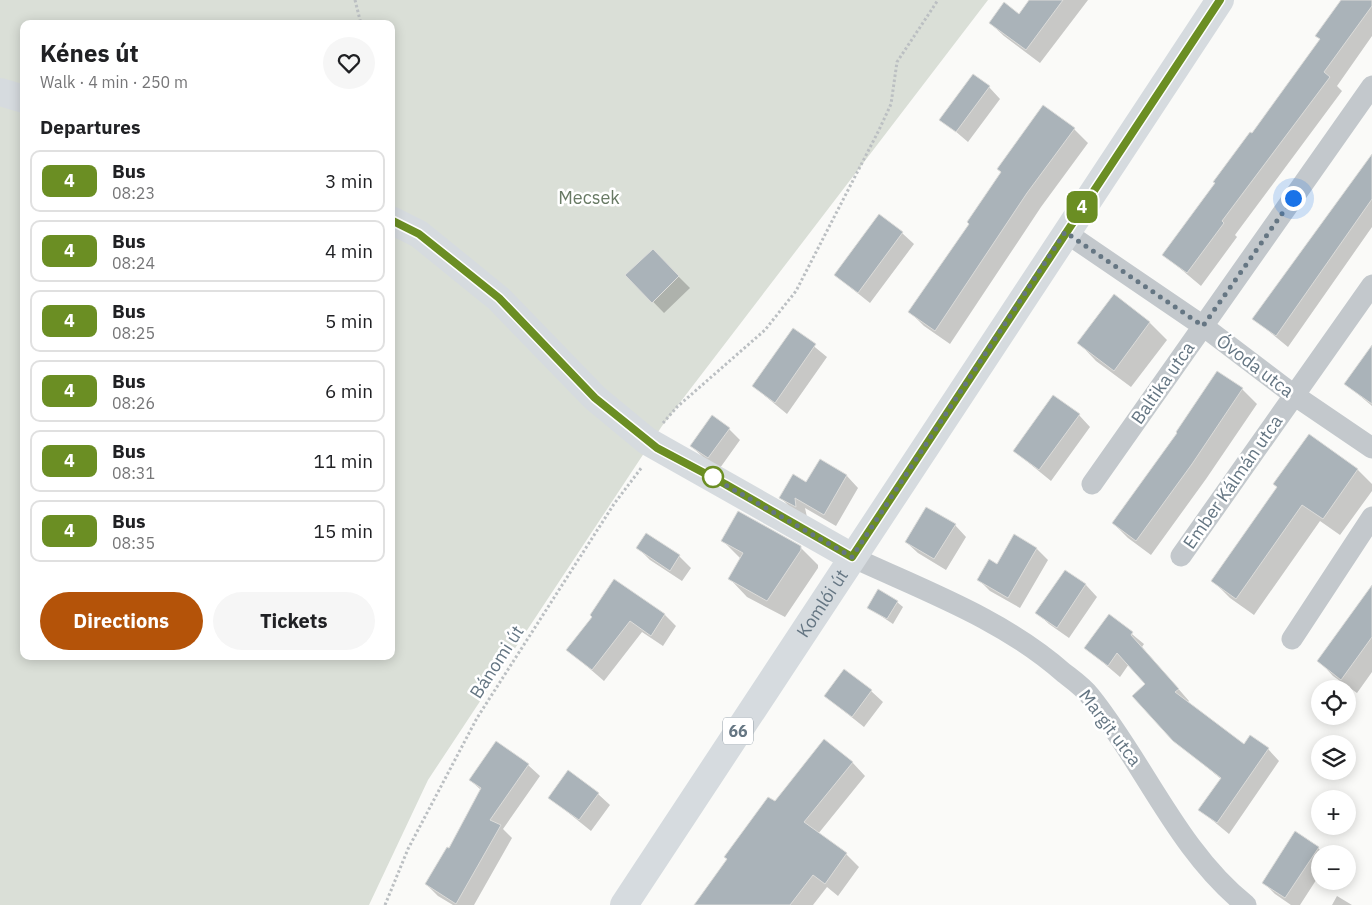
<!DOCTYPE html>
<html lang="en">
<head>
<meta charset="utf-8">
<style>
	:root { --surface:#fff; --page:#f6f6f6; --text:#202124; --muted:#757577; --line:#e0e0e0; --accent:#b45309 }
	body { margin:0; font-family:"IBM Plex Sans",sans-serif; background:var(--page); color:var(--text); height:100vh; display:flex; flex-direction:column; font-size:19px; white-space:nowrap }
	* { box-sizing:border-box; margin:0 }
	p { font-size:16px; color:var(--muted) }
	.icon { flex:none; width:28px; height:28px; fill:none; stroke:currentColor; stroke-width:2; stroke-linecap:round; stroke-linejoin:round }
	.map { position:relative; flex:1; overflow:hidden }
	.drawer { position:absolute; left:20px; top:20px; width:375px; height:640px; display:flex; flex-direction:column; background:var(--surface); border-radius:10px; box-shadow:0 2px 12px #0003 }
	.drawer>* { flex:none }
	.badge { padding:0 10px; border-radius:8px; font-size:18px; line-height:32px }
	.fabs { position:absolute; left:1311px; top:680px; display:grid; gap:10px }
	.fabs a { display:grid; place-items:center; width:45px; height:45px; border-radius:50%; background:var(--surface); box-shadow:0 2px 12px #0003; font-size:25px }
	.you { position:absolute; width:25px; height:25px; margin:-12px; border:4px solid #fff; border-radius:50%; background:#1a73e8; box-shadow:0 0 0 8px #1a73e833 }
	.map>.badge { position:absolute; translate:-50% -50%; box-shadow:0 0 0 2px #fff }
	h2 { padding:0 20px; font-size:19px; line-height:45px }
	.round { display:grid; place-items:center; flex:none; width:52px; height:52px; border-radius:26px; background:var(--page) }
	.head { display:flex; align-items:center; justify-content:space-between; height:85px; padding:0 20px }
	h1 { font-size:24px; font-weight:800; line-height:38px }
	.action { display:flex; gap:10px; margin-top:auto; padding:10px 20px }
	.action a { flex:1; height:58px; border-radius:30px; background:var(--accent); color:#fff; font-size:20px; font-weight:800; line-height:58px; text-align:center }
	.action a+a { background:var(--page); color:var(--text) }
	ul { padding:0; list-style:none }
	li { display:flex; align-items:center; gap:15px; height:62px; margin:0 10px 8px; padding:0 10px; border:2px solid var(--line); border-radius:10px }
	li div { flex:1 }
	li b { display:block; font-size:19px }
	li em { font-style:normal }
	li .badge { min-width:55px; font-weight:700; text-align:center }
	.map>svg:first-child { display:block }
	.green { fill:#dadfd7; fill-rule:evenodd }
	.shadow { fill:#0003 }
	.building { fill:#aab3b9; stroke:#dcdcda }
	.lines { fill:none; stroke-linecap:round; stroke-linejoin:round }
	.path { stroke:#bbbfc2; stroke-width:3; stroke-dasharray:2.5 2.5; stroke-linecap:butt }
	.street { stroke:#c3c8cc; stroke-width:21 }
	.secondary { stroke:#d6dbdf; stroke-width:28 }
	.primary { stroke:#d6dbdf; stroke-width:28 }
	.line-casing { stroke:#fff; stroke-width:11 }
	.line { stroke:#6b8e23; stroke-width:8 }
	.walk { stroke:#657683; stroke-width:5; stroke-dasharray:0 9 }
	.stop-dot { fill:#fff; stroke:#6b8e23; stroke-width:2.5 }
	.labels { text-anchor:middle; stroke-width:5; stroke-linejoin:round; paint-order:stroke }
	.shield { fill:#fff; stroke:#939fa8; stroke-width:1 }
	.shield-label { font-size:16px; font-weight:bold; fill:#657683 }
	.park-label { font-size:18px; fill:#687a64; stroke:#fff }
	.street-label { font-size:18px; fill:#657683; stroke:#fff }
</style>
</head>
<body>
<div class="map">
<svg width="1372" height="905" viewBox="0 0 1372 905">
	<rect width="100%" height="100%" fill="#fafaf8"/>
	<path class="green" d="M0,0H988L662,426L428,780L369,905H0ZM24,24H391V656H24Z"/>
	<path class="shadow" d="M1030,0H1088L1040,63L1004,36L990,23L1020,15Z
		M1342,0H1372V36L1337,86L1342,91L1235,235L1237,237L1201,286L1164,255L1321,40Z
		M989,87L1000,99L968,142L941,119Z
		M1074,129L1088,143L1041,207L950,344L924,326L910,312L971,224Z
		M1372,155V227L1288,347L1254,319Z
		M902,233L914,244L870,303L835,275Z
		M653,251L690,288L664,313L627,275Z
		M1114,296L1150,323L1167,340L1131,387L1096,361L1079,343Z
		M794,330L827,357L787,414L753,386Z
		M1372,347V406L1346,384Z
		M1242,389L1257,404L1206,479L1151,555L1128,538L1113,523Z
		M1079,415L1090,427L1051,481L1014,451Z
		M729,429L740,440L720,468L703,457L691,446Z
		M1309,436L1358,470L1372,484V491L1340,535L1320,521L1254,615L1230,598L1213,581L1278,487Z
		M820,461L847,476L858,488L836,526L805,508L807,517L792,509L780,497L807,483Z
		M955,525L966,537L946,570L918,553L906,542Z
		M723,541L800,547L818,565V568L785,617L747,597L730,579L741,559Z
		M638,548L679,556L691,568L682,581L650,560Z
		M1036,548L1048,560L1020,608L990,591L979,580L998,565Z
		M1065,571L1086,585L1097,597L1069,638L1049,624L1037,613Z
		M615,581L665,615L676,626L663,646L642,632L604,681L568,650L593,617Z
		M1372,588V672L1357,693L1333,676L1319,661Z
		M897,602L903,607L893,624L869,608Z
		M1110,616L1144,644L1142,647L1189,701L1187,703L1244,746L1268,749L1279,761L1229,834L1200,810L1221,779L1174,740L1147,684L1129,664L1120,677L1086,648Z
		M871,691L883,702L864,727L825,696Z
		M852,762L865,776L818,834L846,854L859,867L838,896L827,887L813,905H695L728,859L775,803Z
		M528,765L540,776L503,829L512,838L474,905H453L438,896L426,884L450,850L481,790L470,780Z
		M598,794L610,805L591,831L550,798Z
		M1318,848L1324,854H1320V874L1300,905H1291L1275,894L1264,883Z
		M1337,896L1352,905H1332Z"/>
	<path class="building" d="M1029,0H1063L1026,50L989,23L1004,2L1019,14Z
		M1341,0H1372V6L1324,72L1330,77L1222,221L1224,223L1187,273L1162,255L1215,183L1213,182L1250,132L1252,133L1320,39L1315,36Z
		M973,74L990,86L956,132L939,120Z
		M1043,105L1075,128L1027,193L935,331L908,312L969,224L967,222L1001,172L997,169Z
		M1372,154V199L1276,336L1252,319Z
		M879,214L903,232L858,293L834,275Z
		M653,249L679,276L652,303L625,275Z
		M1114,294L1150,322L1114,371L1077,343Z
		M793,328L816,344L775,403L752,386Z
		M1372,345V404L1344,384Z
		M1217,371L1243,388L1192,464L1136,541L1112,523L1177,433L1176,432Z
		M1053,395L1080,414L1039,470L1013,451Z
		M712,415L730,428L708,458L690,446Z
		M1309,434L1358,469L1323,519L1302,505L1236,599L1211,581L1277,487L1273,484Z
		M820,459L847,475L824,515L795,498L796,507L779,498L793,474L806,482Z
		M926,507L956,524L934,559L905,542Z
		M738,511L801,546V550L767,601L728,579L743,553L721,541Z
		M646,533L680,555L670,571L636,548Z
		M1014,534L1037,548L1008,598L977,580L989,559L997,564Z
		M1065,570L1086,584L1057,628L1035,613Z
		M614,579L665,614L651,636L630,621L592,670L566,650L592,617L590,615Z
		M1372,585V637L1341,680L1317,661Z
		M878,589L898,601L887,619L867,608Z
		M1109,614L1133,632L1131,635L1179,689L1175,692L1244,744L1250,735L1269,748L1217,823L1198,810L1221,778L1173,741L1132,696L1145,684L1117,653L1108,666L1084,648Z
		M844,669L872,690L852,717L824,696Z
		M824,739L853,762L804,822L847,853L825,884L813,875L790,905H694L727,859L724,857L768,797L775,801Z
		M496,741L529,764L490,820L501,825L456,904L425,884L447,847L449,848L481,788L469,780Z
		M568,770L599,793L579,820L548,798Z
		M1295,831L1319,847L1285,898L1262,883Z"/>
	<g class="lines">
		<path class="path" d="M355,0L361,24
			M663,423L677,407L765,330L796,291L879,130L891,104L897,62L938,0
			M385,905L408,849L477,718L614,504L642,467"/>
		<path class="street" d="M1065,232L1203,326L1294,395L1372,448
			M1092,484L1372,86
			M1181,556L1372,285
			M852,557C925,591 1003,619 1064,673C1073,680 1083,687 1090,696C1144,763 1178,851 1246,905
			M1292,639L1372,517"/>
		<path class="secondary" d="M0,92L24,99
			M391,220L419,234L499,299L595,398L647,441L852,557"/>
		<path class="primary" id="s1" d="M624,905L1220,0"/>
	</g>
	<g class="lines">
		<defs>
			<path id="line" d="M391,220L419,234L499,298L595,398L657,448L725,484L852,557L1220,0"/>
		</defs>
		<use href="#line" class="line-casing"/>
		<use href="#line" class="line"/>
		<path class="walk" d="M713,477L708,475L852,557L1065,232L1203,326L1293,198"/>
	</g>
	<circle class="stop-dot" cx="713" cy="477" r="10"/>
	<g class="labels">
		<rect class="shield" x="723" y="717.5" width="30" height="27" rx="4"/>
		<g class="shield-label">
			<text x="738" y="737">66</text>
		</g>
		<g class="park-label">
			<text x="589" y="204">Mecsek</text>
		</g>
		<g class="street-label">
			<text transform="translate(1255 366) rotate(37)" y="6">Óvoda utca</text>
			<text transform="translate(1163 383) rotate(-55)" y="6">Baltika utca</text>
			<text transform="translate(1233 482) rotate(-55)" y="6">Ember Kálmán utca</text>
			<text dy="6" stroke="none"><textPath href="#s1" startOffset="361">Komlói út</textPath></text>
			<text transform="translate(497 662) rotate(-57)" y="6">Bánomi út</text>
			<text transform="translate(1110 728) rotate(53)" y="6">Margit utca</text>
		</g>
	</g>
</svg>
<div class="fabs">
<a><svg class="icon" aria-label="locate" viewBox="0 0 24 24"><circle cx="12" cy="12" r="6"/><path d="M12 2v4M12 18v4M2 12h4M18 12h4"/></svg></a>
<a><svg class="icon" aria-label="layers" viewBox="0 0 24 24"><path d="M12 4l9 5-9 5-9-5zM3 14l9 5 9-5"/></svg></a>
<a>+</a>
<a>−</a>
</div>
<div class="you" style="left:1293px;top:198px"></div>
<b class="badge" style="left:1082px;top:207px;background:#6b8e23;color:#fff">4</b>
<section class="drawer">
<div class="head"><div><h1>Kénes út</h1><p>Walk · 4 min · 250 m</p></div><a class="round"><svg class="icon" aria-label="heart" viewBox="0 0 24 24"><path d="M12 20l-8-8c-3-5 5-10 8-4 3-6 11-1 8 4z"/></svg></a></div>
<h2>Departures</h2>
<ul>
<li><span class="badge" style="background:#6b8e23;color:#fff">4</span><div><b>Bus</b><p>08:23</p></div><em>3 min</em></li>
<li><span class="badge" style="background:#6b8e23;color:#fff">4</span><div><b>Bus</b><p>08:24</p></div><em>4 min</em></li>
<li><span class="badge" style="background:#6b8e23;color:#fff">4</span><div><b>Bus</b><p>08:25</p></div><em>5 min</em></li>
<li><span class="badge" style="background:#6b8e23;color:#fff">4</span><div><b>Bus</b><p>08:26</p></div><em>6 min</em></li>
<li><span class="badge" style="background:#6b8e23;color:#fff">4</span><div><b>Bus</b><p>08:31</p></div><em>11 min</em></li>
<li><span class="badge" style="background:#6b8e23;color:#fff">4</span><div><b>Bus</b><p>08:35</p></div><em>15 min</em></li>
</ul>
<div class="action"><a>Directions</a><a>Tickets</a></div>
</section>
</div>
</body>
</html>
